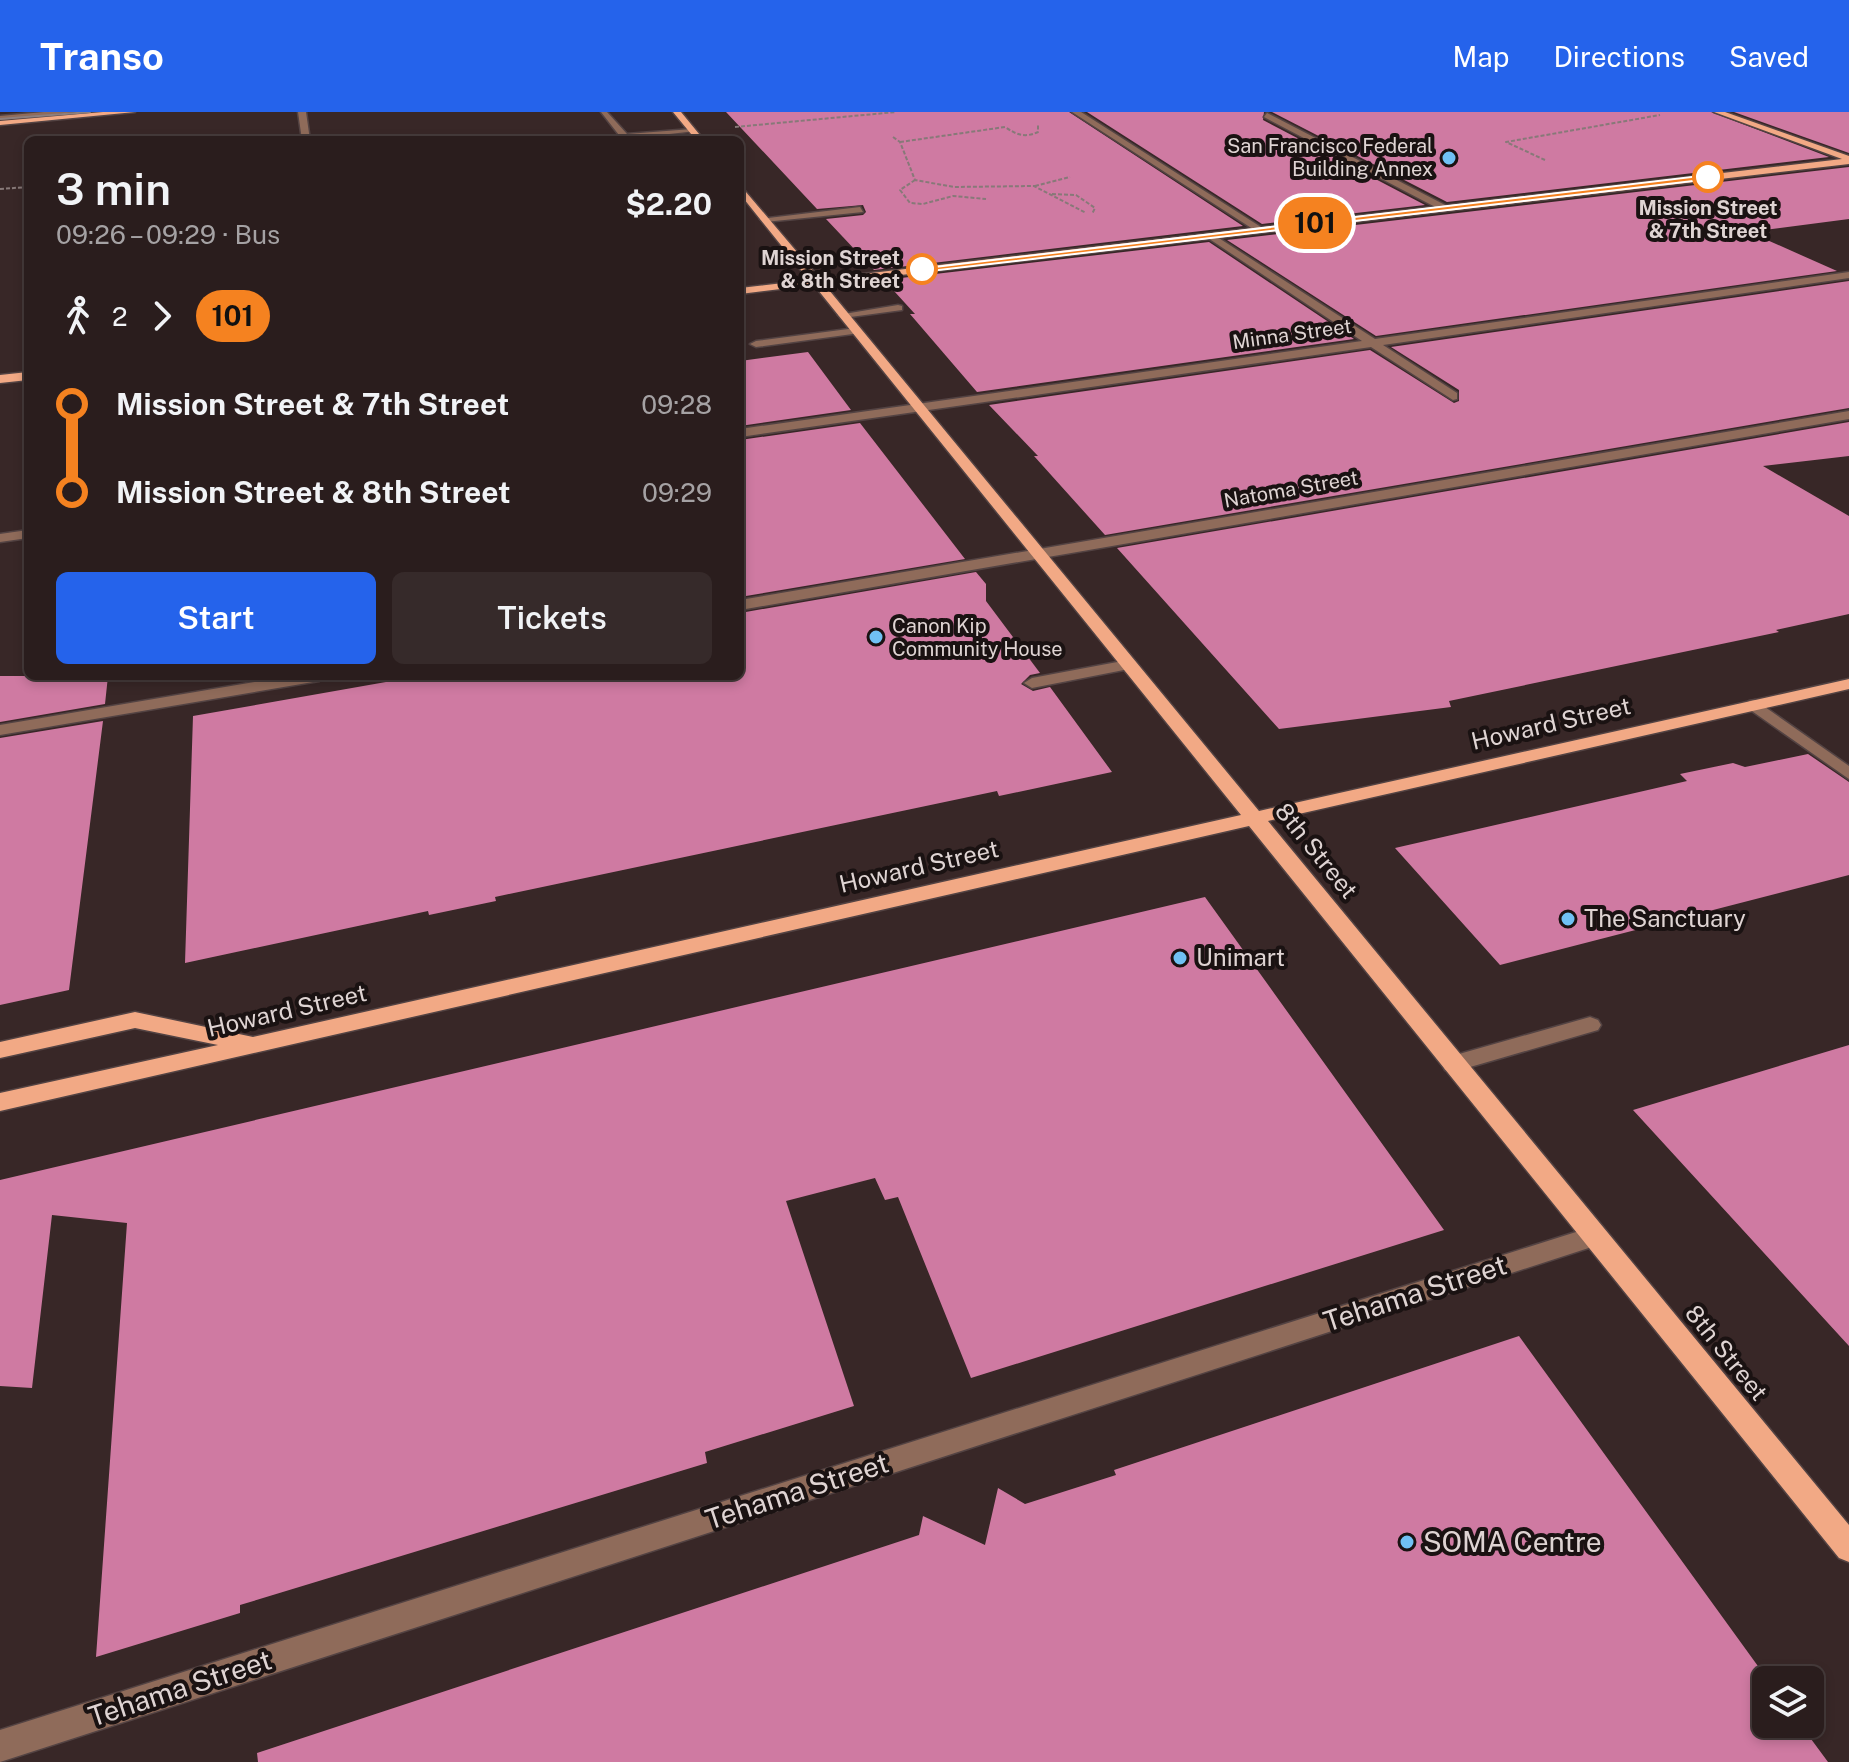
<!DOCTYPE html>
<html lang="en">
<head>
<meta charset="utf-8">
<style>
	:root { --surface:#2a1d1d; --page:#362a2a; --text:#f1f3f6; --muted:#a5a2a4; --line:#463b3b; --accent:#2563eb }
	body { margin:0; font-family:"Public Sans",sans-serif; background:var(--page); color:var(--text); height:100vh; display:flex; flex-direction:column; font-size:30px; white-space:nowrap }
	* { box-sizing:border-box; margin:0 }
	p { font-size:26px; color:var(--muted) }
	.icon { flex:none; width:44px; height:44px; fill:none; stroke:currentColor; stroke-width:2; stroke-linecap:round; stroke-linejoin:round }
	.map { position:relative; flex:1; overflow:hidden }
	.sheet { position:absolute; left:24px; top:24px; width:720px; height:544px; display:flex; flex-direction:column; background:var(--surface); border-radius:12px; box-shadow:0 4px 12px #0003,0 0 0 2px var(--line) }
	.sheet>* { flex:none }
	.badge { padding:0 16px; border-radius:26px; font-size:28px; line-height:52px }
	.fabs { position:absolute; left:1752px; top:1554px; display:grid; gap:16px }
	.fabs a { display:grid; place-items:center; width:72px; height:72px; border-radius:12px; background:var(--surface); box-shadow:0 4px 12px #0003,0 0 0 2px var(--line); font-size:40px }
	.map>.badge { position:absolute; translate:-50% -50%; box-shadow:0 0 0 4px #fff }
	.legs { display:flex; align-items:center; gap:12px; height:88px; padding:0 32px; font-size:26px }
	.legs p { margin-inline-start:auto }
	.overview { display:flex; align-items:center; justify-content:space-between; height:136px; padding:0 32px }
	h1 { font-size:44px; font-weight:600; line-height:60px }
	.action { display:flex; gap:16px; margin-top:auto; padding:16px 32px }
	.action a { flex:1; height:92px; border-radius:12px; background:var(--accent); color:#fff; font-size:32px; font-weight:600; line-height:92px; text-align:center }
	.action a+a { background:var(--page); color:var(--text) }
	ul { padding:0 32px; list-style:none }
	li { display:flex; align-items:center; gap:28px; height:88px; font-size:30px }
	li i { display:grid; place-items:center; width:12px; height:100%; margin:0 10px; background:currentColor }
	li i::after { content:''; width:20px; height:20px; margin:-10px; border:6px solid; border-radius:50%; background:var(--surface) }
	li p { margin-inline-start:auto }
	li:first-child i { background:linear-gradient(#0000 50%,currentColor 0) }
	li:last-child i { background:linear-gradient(currentColor 50%,#0000 0) }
	header { display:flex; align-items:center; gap:48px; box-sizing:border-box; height:112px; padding:0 40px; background:var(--accent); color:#fff }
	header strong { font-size:38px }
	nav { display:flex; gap:44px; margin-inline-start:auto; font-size:28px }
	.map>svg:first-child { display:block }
	.building { fill:#cf7aa2 }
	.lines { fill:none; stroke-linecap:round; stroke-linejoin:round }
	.minor-casing { stroke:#534343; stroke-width:3 }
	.major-casing { stroke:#534343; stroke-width:3 }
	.path { stroke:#877978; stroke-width:2; stroke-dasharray:4 2; stroke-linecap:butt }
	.minor { fill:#8f6b5a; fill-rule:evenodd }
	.major { fill:#f2a985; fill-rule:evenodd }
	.tram { stroke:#8d7f7e; stroke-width:2 }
	.line-1 { fill:#f58220; stroke:#fff; stroke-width:2 }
	.poi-dot { fill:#70c1f4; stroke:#1a1212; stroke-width:3 }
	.stop-1-dot { fill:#fff; stroke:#f58220; stroke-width:4 }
	.labels { text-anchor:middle; stroke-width:8; stroke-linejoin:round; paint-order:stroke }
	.far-poi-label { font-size:20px; fill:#dfd4d3; stroke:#1a1212; text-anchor:end }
	.far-stop-label { font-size:20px; font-weight:bold; fill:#dfd4d3; stroke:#1a1212 }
	.far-street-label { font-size:20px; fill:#dfd4d3; stroke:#1a1212 }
	.street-label { font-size:24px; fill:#dfd4d3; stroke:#1a1212 }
	.poi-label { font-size:24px; fill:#dfd4d3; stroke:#1a1212; text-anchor:start }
	.near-street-label { font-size:28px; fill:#dfd4d3; stroke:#1a1212 }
	.near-poi-label { font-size:28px; fill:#dfd4d3; stroke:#1a1212; text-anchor:start }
</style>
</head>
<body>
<header>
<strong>Transo</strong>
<nav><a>Map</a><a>Directions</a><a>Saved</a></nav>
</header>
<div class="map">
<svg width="1849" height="1650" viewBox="0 0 1849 1650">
	<rect width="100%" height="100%" fill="#382727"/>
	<path class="building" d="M726,0H1069L1243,114L874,158L826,107L863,103L866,100L863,93L817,97Z
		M1087,0H1264L1263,8L1425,93L1262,112Z
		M1272,0H1711L1829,45L1447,90Z
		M1734,0H1849V41Z
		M1849,55V107L1749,120L1837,159L1376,224L1227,128Z
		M1209,130L1354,227L977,280L910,202H915L884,168Z
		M1849,169V296L1105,423L1034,344H1038L989,293L1370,238L1454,291L1459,289V278L1391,235Z
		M808,240L851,298L740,314V249Z
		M1849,310V344L1763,354L1849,404V502L1776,518L1779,520L1449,589L1451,595L1279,617L1117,436Z
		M860,311L965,447L740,485V328Z
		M976,460L986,472V489L1040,561L1030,563L1021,572L1033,579L1050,575L1112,660L999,684L997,679L495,785L496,789L429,803L428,799L185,851L193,604L420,564H740V501Z
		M0,564H108L105,592L0,610Z
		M103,609L69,878L0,893V626Z
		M1808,642L1849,670V763L1500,853L1395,736L1687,669L1680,662L1733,651L1745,655Z
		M1205,785L1444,1118L971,1266L898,1085L885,1088L875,1066L786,1089L854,1294L705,1340L707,1351L240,1493V1501L96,1545L127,1111L52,1103L32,1276L0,1274V1068Z
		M1849,933V1234L1633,998Z
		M1519,1224L1768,1568L1766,1612H1800L1828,1650H258L257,1641L919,1423L923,1404L985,1433L998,1376L1025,1392L1116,1363L1114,1358Z"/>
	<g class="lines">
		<defs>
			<path id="minor" d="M44,0H76L0,8V4Z
				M298,0H306L310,28H302Z
				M601,0H607L627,22L692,17L696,19L625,27L585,28L619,23Z
				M1072,0H1081L1264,117L1256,119Z
				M1267,1L1447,94L1449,96L1441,98L1264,5Z
				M860,95L863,100L765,110L760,107Z
				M1211,121L1375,227L1849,160V166L1383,233L1457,281V287L1453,288L1371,235L740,325V317L1362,229L1208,126Z
				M898,193L902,194V198L843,206L838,203Z
				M856,216L860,217V221L756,235L750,232L756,229Z
				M1849,299V307L740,498V488Z
				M28,418V426L0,430V422Z
				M1128,548L1134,550V556L1032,576L1024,571L1032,566Z
				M290,564H327L319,569L0,623V613Z
				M1755,588L1849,654V667L1749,597L1747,593L1749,589Z
				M1590,905L1598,908L1601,913L1598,918L1453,960L1445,958L1442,952L1445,946Z
				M1595,1114L1604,1117L1607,1124L1604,1131L0,1650V1618Z"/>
			<path id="major" d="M103,0H135L0,13V9Z
				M673,0H681L704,28H696Z
				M1714,0H1725L1849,44V52L824,172L1259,699L1849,567V577L1268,709L1849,1413V1450L1839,1446L1249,714L0,999V981L218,933L135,916L0,946V930L135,900L253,925L1241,703L814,173L740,182V176L809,168L740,82V73L820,167L1842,47Z
				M28,260V268L0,271V263Z"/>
		</defs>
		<use href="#minor" class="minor-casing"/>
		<use href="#major" class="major-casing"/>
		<path class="path" d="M735,15L896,0
			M893,25L900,30L915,68L954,75L1034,74L1086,101
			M900,30L1005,15C1017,23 1025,26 1038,20V12
			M1545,48L1506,30L1660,3
			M915,68L900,78L910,91L923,92L953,84L986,87
			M1035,74L1070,65
			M0,77L28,75
			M1052,82L1076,83L1095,96L1092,102"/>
		<use href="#minor" class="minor"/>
		<use href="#major" class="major"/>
		<path class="tram" d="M0,7L90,0"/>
	</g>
	<path class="line-1" d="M1708,63L1710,67L922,160L918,157Z"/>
	<g class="poi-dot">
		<circle cx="1449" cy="46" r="8"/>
		<circle cx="876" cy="525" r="8"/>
		<circle cx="1568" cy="807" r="8"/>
		<circle cx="1180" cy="846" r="8"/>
		<circle cx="1407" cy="1430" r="8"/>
	</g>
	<g class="stop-1-dot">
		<circle cx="1708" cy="65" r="14"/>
		<circle cx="922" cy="157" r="14"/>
	</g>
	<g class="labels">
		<g class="far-poi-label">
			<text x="1433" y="41">San Francisco Federal<tspan x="1433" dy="23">Building Annex</tspan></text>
			<text x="892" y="521" text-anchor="start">Canon Kip<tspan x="892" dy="23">Community House</tspan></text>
		</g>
		<g class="far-stop-label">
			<text x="1708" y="103">Mission Street<tspan x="1708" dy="23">&amp; 7th Street</tspan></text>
			<text x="900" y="153" text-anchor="end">Mission Street<tspan x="900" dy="23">&amp; 8th Street</tspan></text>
		</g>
		<g class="far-street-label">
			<text transform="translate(1292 222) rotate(-8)" y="7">Minna Street</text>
			<text transform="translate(1291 377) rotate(-10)" y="7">Natoma Street</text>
		</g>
		<g class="street-label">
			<text transform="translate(1551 612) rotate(-13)" y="8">Howard Street</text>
			<text transform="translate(1316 739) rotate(51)" y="8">8th Street</text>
			<text transform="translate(919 755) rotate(-13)" y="8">Howard Street</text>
			<text transform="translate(287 899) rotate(-13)" y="8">Howard Street</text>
			<text transform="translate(1726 1241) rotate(51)" y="8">8th Street</text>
		</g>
		<g class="poi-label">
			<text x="1584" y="815">The Sanctuary</text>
			<text x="1196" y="854">Unimart</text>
		</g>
		<g class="near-street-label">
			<text transform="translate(1415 1181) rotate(-18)" y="10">Tehama Street</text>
			<text transform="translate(797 1379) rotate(-18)" y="10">Tehama Street</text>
			<text transform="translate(180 1576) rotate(-18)" y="10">Tehama Street</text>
		</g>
		<g class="near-poi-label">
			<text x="1423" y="1440">SOMA Centre</text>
		</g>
	</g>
</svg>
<div class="fabs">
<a><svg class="icon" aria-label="layers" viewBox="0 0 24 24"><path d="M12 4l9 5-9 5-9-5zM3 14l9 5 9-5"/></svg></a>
</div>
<b class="badge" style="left:1315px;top:111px;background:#f58220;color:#111">101</b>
<section class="sheet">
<div class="overview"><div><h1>3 min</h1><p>09:26 – 09:29 · Bus</p></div><b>$2.20</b></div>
<div class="legs"><svg class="icon" aria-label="walk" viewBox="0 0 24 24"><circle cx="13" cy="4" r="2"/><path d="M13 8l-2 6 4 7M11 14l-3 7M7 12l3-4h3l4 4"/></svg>2<svg class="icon" aria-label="forward" viewBox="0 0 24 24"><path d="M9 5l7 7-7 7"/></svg><b class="badge" style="background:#f58220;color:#111">101</b></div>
<ul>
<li><i style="color:#f58220"></i><b>Mission Street &amp; 7th Street</b><p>09:28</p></li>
<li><i style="color:#f58220"></i><b>Mission Street &amp; 8th Street</b><p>09:29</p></li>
</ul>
<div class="action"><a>Start</a><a>Tickets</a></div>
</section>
</div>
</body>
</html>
